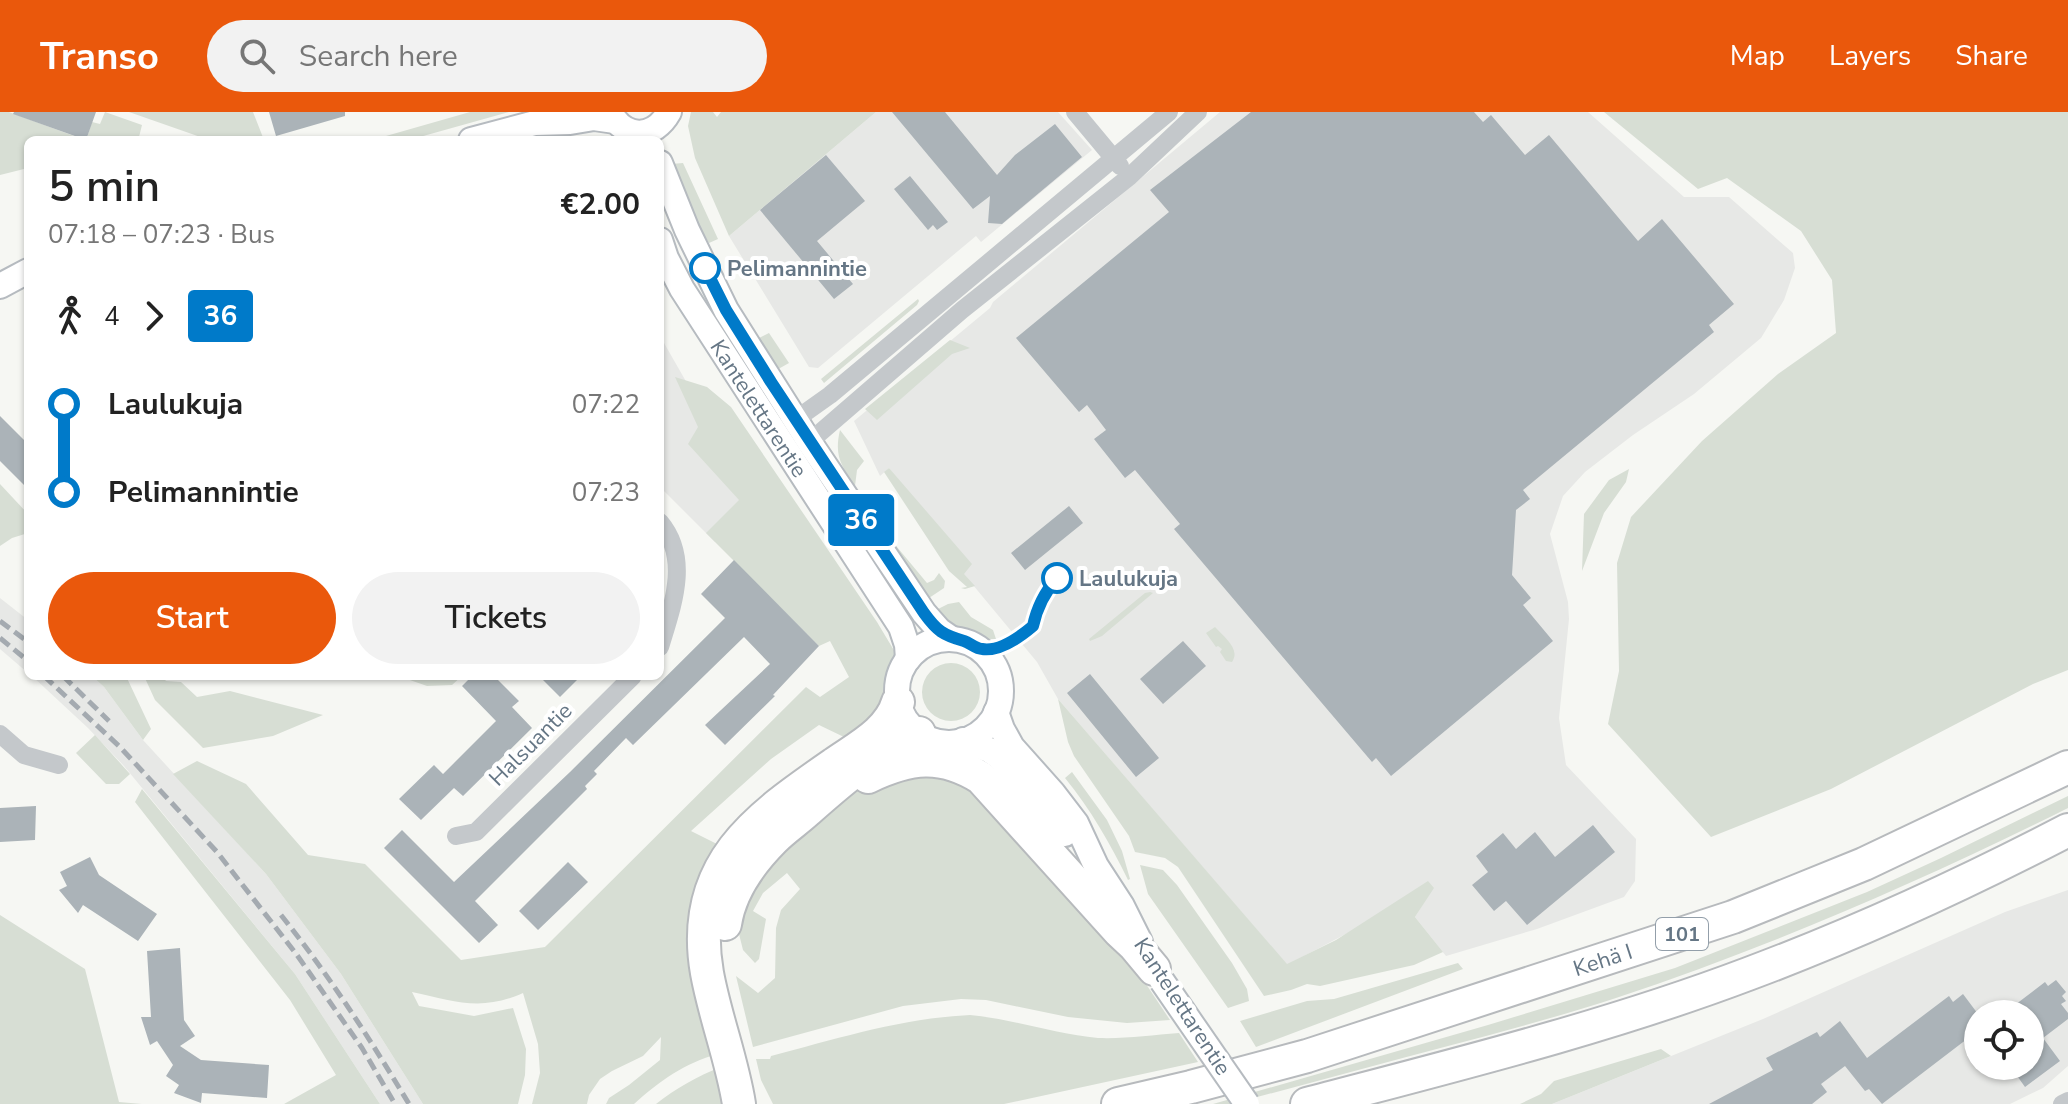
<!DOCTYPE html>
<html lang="en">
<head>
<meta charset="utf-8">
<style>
	:root { --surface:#fff; --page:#f2f2f2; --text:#222; --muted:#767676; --accent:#ea580c }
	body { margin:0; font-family:"Nunito Sans",sans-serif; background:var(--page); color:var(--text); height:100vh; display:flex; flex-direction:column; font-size:30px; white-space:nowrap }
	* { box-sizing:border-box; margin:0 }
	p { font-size:26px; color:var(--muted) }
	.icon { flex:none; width:44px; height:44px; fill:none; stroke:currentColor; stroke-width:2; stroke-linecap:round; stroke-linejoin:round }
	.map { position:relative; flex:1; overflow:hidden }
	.panel { position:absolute; left:24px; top:24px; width:640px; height:544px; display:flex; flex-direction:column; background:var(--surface); border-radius:12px; box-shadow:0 2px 6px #0004 }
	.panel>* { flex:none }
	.badge { padding:0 16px; border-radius:6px; font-size:28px; line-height:52px }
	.controls { position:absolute; left:1964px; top:888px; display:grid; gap:16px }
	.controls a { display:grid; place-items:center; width:80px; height:80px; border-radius:50%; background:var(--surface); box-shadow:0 2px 6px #0004; font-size:40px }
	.map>.badge { position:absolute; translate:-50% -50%; box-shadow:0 0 0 4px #fff }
	.legs { display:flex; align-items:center; gap:12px; height:88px; padding:0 24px; font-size:26px }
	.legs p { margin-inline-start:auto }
	.head { display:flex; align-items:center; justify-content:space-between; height:136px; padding:0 24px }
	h1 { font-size:44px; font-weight:600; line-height:60px }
	.action { display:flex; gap:16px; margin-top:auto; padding:16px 24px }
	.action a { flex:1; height:92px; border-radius:48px; background:var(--accent); color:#fff; font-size:32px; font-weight:600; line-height:92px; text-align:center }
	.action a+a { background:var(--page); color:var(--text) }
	ul { padding:0 24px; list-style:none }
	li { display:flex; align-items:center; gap:28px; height:88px; font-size:30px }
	li i { display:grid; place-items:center; width:12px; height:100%; margin:0 10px; background:currentColor }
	li i::after { content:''; width:20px; height:20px; margin:-10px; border:6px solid; border-radius:50%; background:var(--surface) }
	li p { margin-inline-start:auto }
	li:first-child i { background:linear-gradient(#0000 50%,currentColor 0) }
	li:last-child i { background:linear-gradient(currentColor 50%,#0000 0) }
	header { display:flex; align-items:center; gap:48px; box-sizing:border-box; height:112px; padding:0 40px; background:var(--accent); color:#fff }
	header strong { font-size:38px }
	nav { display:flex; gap:44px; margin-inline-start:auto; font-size:28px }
	.search { width:560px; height:72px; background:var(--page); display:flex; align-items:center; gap:20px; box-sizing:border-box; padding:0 28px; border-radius:44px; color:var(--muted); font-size:30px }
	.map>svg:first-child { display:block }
	.built { fill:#e7e8e6; fill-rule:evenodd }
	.green { fill:#d7ded4 }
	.building { fill:#abb3b8 }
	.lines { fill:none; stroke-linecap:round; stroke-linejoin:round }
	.secondary-casing { stroke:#b6bbc0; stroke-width:28 }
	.highway-casing { stroke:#b7babd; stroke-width:36 }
	.street { stroke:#c4c8cb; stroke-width:18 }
	.secondary { stroke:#fff; stroke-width:24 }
	.highway { stroke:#fff; stroke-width:32 }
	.rail { stroke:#a4aab0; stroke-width:5; stroke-dasharray:12 6; stroke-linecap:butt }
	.secondary-bridge-casing { stroke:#b6bbc0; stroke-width:28; stroke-linecap:butt }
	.secondary-bridge { stroke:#fff; stroke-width:24 }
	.line-1-casing { stroke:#fff; stroke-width:18 }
	.line-1 { stroke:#007ac9; stroke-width:12 }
	.stop-1-dot { fill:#fff; stroke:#007ac9; stroke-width:4 }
	.labels { text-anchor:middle; stroke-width:8; stroke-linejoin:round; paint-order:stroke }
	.shield { fill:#fff; stroke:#939faa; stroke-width:2 }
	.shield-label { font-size:20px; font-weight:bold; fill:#657685 }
	.stop-label { font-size:22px; font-weight:bold; fill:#657685; stroke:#fff; text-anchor:start }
	.street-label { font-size:22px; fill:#657685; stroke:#fff }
</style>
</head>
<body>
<header>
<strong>Transo</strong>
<div class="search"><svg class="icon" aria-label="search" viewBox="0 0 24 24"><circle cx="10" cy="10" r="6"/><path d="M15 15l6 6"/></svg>Search here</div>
<nav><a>Map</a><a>Layers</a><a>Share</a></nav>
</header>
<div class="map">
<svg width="2068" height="992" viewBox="0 0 2068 992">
	<rect width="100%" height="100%" fill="#f6f7f3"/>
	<path class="built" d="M876,0H1058L1092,38L981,130L976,124L818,256L809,255L729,124Z
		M1220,0H1588L1684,85H1729L1793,141L1795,156L1784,188L1761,226L1694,282L1633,323L1585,360L1563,384L1550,422L1568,490L1569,507L1559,606L1566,653L1636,727L1635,769L1624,785L1537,817L1446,844L1415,805L1433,776L1287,853L1058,587L1037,550L973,473L968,475L889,356L880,364L854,309L990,196L993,190Z
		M660,224L755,390L715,430L660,375Z
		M0,486L28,508V561L0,537Z
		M32,564H92L104,575L143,628L266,762L341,862L423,992H380L295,862L124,654L88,616Z
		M2068,778V954L2043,976L2010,992H1552L1763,907L2005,800ZM1978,902H2030V954H1978Z"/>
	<path class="green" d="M0,0H9L85,28H28V56L0,63Z
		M105,0L142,13L139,25L126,28H86L92,10L100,12Z
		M129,0H253L264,28H209Z
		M470,0H509L409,28H372Z
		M691,0H713L717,5L721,0H876L729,124L695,46L688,14Z
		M1604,0H2068V558L2033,572L1831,677L1711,725L1608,612L1619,559L1617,451L1631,405L1702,329L1778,262L1836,221L1832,168L1801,119L1727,66L1698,77Z
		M683,51L718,127L709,131L692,104L671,52Z
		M918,187L919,189L917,193L824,271L821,267Z
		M769,221L789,251L773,260L764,243L759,226Z
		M950,228L970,236L952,242L877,308L865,297Z
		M675,265L707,275L731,295L877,510L898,545L889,573L888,587L880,599L844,625L819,613L771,647L691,719L717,732L706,753L718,942C684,951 660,969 634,992H606L609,986L629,973L660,948L661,925L643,944L612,959L600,967L589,983L587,992H532L540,961L538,932L523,881C481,900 454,889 412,880L419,894L474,904L513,896L526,937L525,963L518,992H423L341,862L266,762L173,662L197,649L246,672L308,743L365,752L461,848L545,835L806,575L820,585L849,565L830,529L819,534L706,421L739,388L688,332L698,315Z
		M840,318L864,349L857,358L855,374C841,353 834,344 840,318Z
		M889,356L972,452L964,462L975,474L965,477L961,476L967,475L949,459L884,360Z
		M1629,357L1626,370L1604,401L1582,459L1584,402L1609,368Z
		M0,372L28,402V421L12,426L0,434Z
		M892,429L927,471L934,468L939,461L945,469L944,476L923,490Z
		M1150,480L1153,481L1102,524L1090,529L1089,527L1145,481Z
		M959,490L971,505L993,518L996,527H984L952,518L934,499L948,492Z
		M1215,515C1224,525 1241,537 1232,550L1226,549L1220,540L1222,537L1218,534L1216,535L1206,521Z
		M922 580a29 29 0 1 1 58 0a29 29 0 1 1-58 0Z
		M92,564H126L151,617L143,628L104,575Z
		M144,564H162L166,569L181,570L197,585L230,579L323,603L273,624L203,636L155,588Z
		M405,564H462L452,573L427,574L407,567Z
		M1058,587L1287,852L1336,828L1428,769L1434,776L1415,805L1443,840L1414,853L1320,874L1307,872L1291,878L1264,884L1178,755L1165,746L1135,740L1129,724L1074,644L1068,630Z
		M95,623L130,662L119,672H106L76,641Z
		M1072,660L1107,708L1122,739L1130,767L1128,768C1110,731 1091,698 1065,666Z
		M950,662L1010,706L1146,872L1170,908L1127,911L1068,905L986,888L961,887L903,894L753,935L736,864L758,881L775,866L776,816L781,798L800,777L787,761L763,781L753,799L766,807L759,847L755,851L743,838L738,818L746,785L794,721L852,682L882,666Z
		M142,677L295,862L380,992H284L336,963L290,888L135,690Z
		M2068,684V696C1922,769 1772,834 1616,886C1561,904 1504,919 1448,934C1376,953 1303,973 1231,992H1213L1488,913L1675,856L1867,780L1941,746Z
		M1140,753L1163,758L1177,773L1232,851L1247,877L1249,889L1228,896L1148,782Z
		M0,803L85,857L119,990L142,992H0Z
		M1458,851L1463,857L1256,935L1240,909L1307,889L1334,887Z
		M970,903C1013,907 1055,922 1098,926C1125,927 1152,923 1179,921L1198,950L1004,992H773L761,968L756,947H770L771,944C836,927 902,906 970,903Z
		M1661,937L1671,944L1552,992H1520L1541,982L1554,969Z
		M721,955L726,992H656C676,976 698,964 721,955Z"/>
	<path class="building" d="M14,0H96L86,28L13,2Z
		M269,0H345V4L276,24Z
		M892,0H945L997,63L1015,43L1055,12L1082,45L1002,112L988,111L990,84L973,97Z
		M1251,0H1474L1483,10L1491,3L1525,43L1549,23L1638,129L1662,107L1734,192L1709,213L1714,220L1523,378L1530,387L1516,398L1512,463L1531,486L1523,493L1553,529L1391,664L1376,646L1372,650L1174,417L1180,412L1135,358L1125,366L1094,327L1106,318L1087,293L1079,300L1016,226L1169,100L1150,78Z
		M826,43L865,89L817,129L853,172L834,187L760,98Z
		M910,64L948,110L937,118L933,113L928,118L894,77Z
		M0,304L28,332V377L0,349Z
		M1069,394L1083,411L1025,458L1011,441Z
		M734,448L819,534L773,583L775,584L725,633L705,613L770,552L744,525L633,633L626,626L594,659L597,662L585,674L587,677L475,789L498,813L479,831L384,736L402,718L454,770L570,660L725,506L701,482Z
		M1183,529L1206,554L1163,592L1140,567Z
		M1090,562L1159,646L1136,665L1067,581Z
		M472,564H494L519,589L512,595L532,616L463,684L454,676L421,708L399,687L434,653L443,662L496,609L462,574Z
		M539,564H581L560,585Z
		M36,694L35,728L0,730V696Z
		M1593,713L1615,740L1527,813L1506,789L1494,799L1472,773L1488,760L1476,744L1503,721L1516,737L1535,720L1555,745Z
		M90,745L99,763L157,802L138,829L83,793L78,801L59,778L67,774L60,760Z
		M568,750L588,770L538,818L519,799Z
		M180,836L184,908L195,924L180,934L201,948L269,953L267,986L202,981L201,991L174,981L179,973L166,964L173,953L157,929L150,933L141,905H151L147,839Z
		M2056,868L2066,880L2062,884L2066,889L2061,892L2068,901V907L2043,926L2060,949L2025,975L2010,954H2030V902H2003L2045,870L2048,874Z
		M1963,882L1978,902V941L1967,927L1882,992L1869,977L1865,979L1845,954L1821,972L1827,980L1812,992H1709L1773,958L1766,946L1817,920L1820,925L1840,909L1867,946L1949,884L1953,890Z"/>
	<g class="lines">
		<defs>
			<g id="secondary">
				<path d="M610,0C625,28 654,27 669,0"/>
				<path d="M471,28L535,11L570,10L594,6L615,9"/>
				<path d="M660,51L687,118L726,198L810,331L924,501L939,518L952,527"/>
				<path id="s1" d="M660,128L666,146L682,177L901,515L907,533L908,547"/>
				<path d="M0,174L28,159"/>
				<circle cx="949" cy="579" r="52"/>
				<path d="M996,600L1002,617L1012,635L1053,681L1076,711L1096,754L1122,794L1140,830"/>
				<path d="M963,628L989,638L999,645L1065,722"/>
			</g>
			<g id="highway">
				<path d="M868,665C910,645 941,641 981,666L1119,819L1134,833L1154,857"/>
				<path d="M725,812C730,779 751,750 774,727C784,717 796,709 807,699C841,669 876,638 919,621"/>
				<path d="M739,992C732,948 715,905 707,861C688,753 756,706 834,652C858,635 889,620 898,590"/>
				<path id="s2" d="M1118,992L1191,975L1307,944L1733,805L1864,752L2068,655"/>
				<path d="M1307,992C1455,953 1605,916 1748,862C1858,821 1964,772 2068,718"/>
			</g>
		</defs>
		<use href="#secondary" class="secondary-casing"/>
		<use href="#highway" class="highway-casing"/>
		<path class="street" d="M1075,0L1120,54
			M785,315L830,283L1169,0
			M800,338L962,198L1129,65L1198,0
			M660,410C691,447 672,495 660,535
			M0,622L24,643L59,653
			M456,724L476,720L633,564
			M2062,992L2068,989"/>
		<use href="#secondary" class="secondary"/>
		<use href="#highway" class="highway"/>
		<path class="rail" d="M0,509L28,530
			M0,526L28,549
			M44,564L120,635L217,740L297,843L362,936L395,992
			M63,564L109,609
			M281,803C329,863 370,927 409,992"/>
		<defs>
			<path id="secondary-bridge" d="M1162,869L1247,992"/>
		</defs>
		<use href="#secondary-bridge" class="secondary-bridge-casing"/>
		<use href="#secondary-bridge" class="secondary-bridge"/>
	</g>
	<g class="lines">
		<defs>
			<path id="line-1" d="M705,156L726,198L771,270L924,501C937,519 943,523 964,529C970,531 976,537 982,537C1000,540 1020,525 1033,514C1037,495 1044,481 1057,466"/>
		</defs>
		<use href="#line-1" class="line-1-casing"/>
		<use href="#line-1" class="line-1"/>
	</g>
	<g class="stop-1-dot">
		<circle cx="705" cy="156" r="14"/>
		<circle cx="1057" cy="466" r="14"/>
	</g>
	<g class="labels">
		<rect class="shield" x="1656" y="806" width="52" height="32" rx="6"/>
		<g class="shield-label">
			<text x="1682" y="829">101</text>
		</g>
		<g class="stop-label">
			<text x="727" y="164">Pelimannintie</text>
			<text x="1079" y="474">Laulukuja</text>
		</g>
		<g class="street-label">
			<text dy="8" stroke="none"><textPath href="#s1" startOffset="196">Kantelettarentie</textPath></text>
			<text transform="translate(530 632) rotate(-45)" y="8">Halsuantie</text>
			<text dy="8" stroke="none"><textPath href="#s2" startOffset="506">Kehä I</textPath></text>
			<text transform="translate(1183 894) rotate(57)" y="8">Kantelettarentie</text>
		</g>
	</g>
</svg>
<div class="controls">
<a><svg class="icon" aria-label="locate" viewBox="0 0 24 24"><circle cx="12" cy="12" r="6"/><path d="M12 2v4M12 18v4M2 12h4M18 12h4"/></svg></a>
</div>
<b class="badge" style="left:861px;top:408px;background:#007ac9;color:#fff">36</b>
<section class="panel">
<div class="head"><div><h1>5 min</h1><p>07:18 – 07:23 · Bus</p></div><b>€2.00</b></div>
<div class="legs"><svg class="icon" aria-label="walk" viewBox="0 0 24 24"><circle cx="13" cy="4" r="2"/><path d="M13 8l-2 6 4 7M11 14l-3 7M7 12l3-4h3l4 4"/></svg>4<svg class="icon" aria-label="forward" viewBox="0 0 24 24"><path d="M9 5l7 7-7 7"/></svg><b class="badge" style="background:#007ac9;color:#fff">36</b></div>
<ul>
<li><i style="color:#007ac9"></i><b>Laulukuja</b><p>07:22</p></li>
<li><i style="color:#007ac9"></i><b>Pelimannintie</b><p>07:23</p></li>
</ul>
<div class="action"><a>Start</a><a>Tickets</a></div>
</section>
</div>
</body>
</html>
